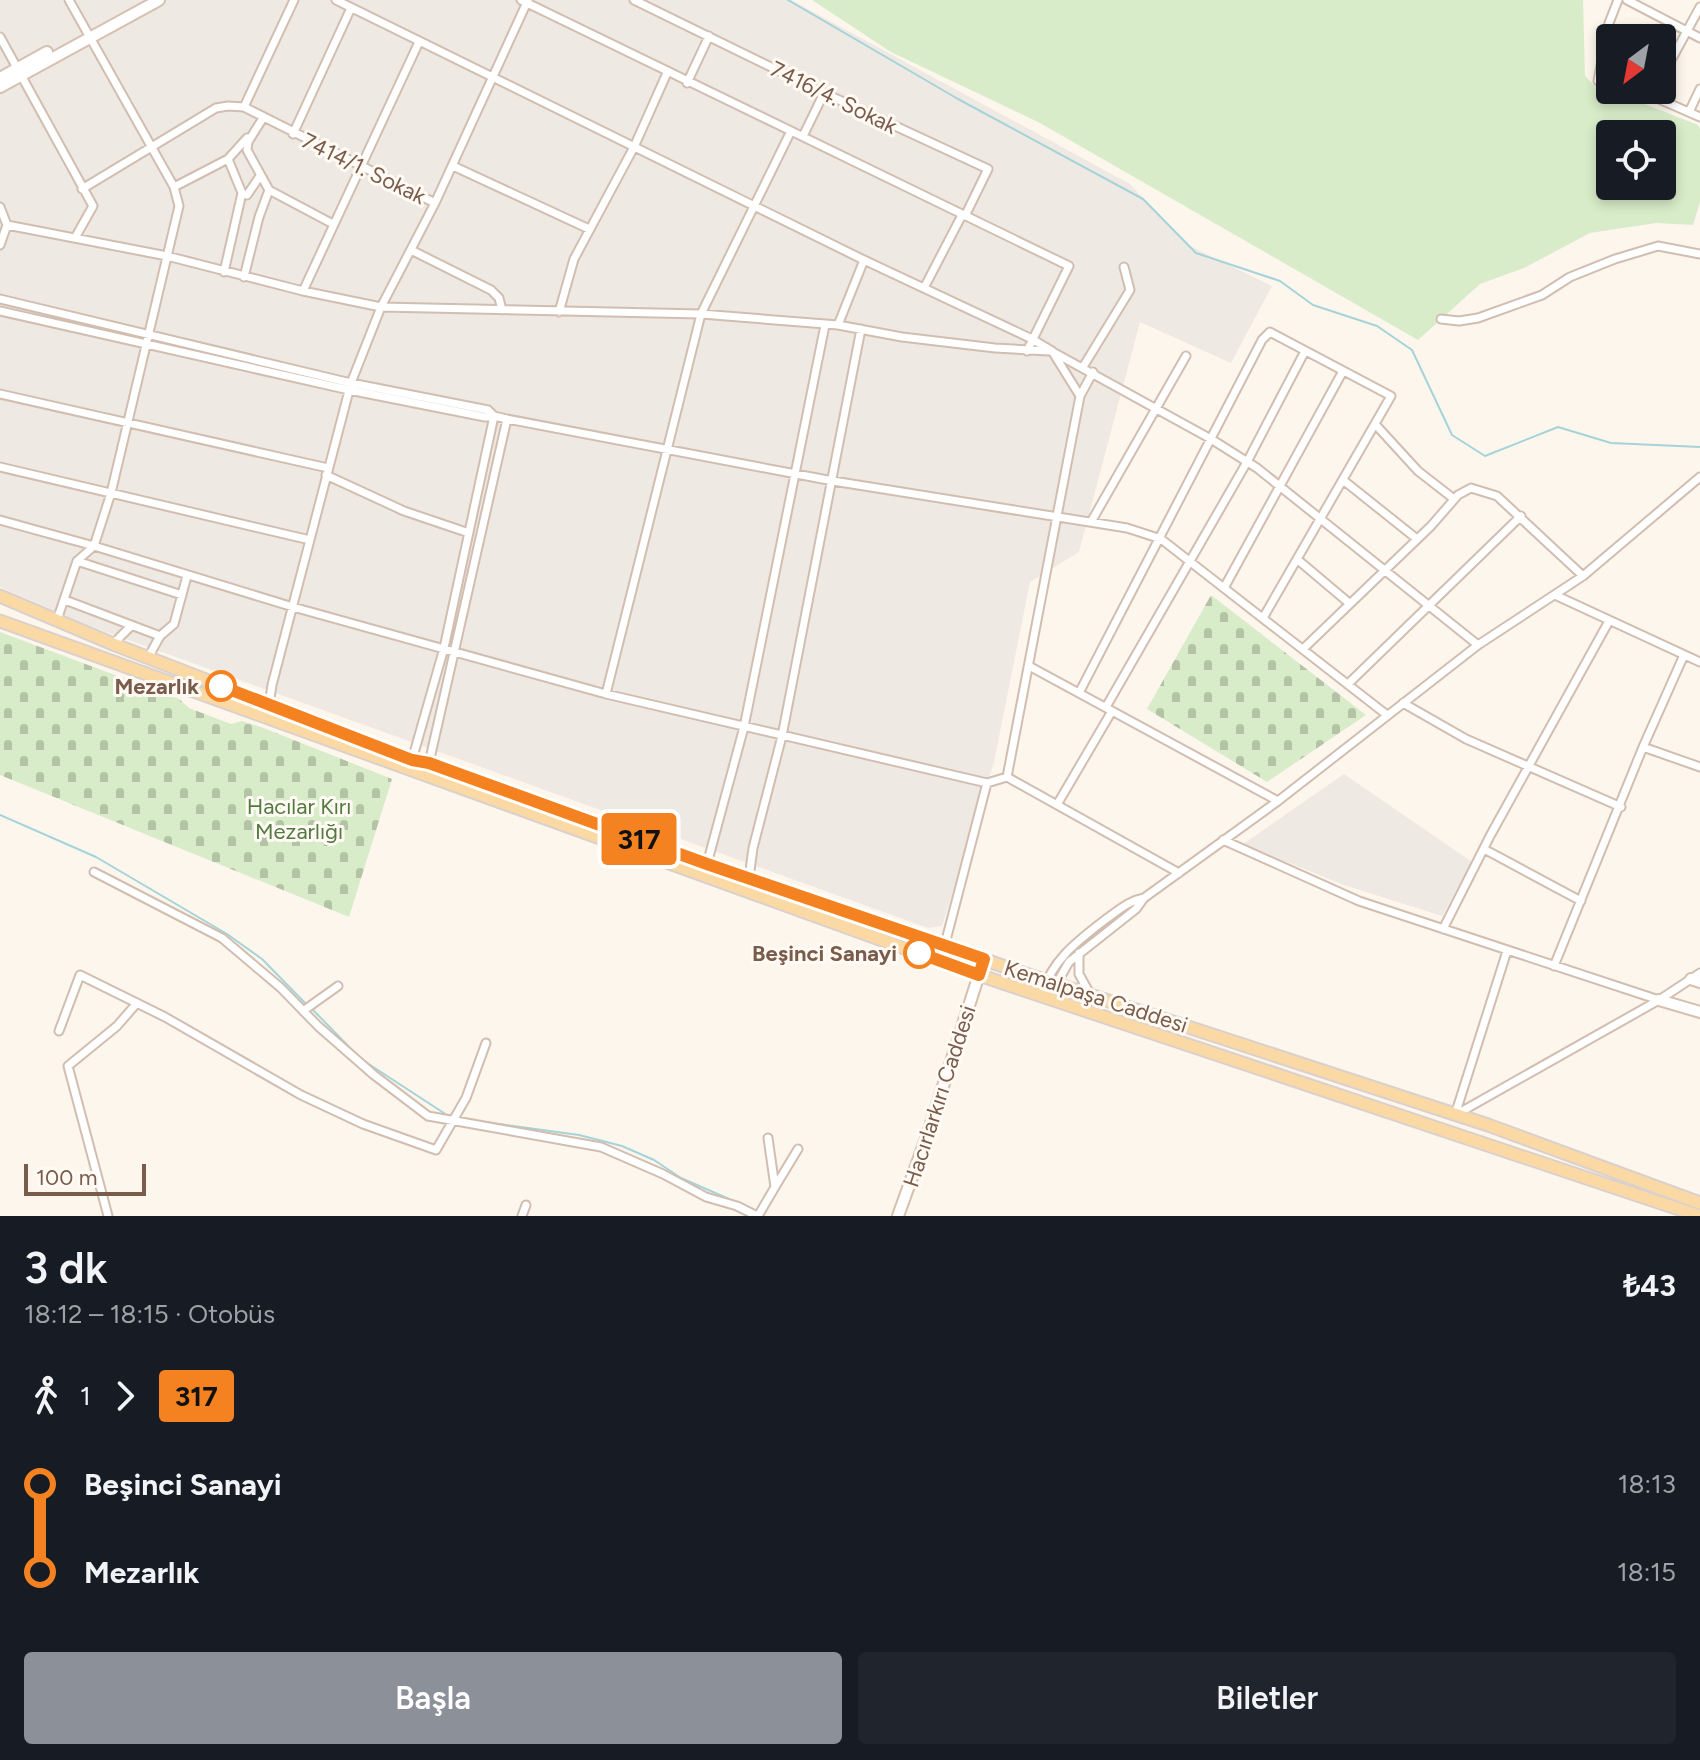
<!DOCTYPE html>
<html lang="tr">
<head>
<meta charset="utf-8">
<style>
	:root { --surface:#171b24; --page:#20242c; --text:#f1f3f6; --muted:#9ea1a6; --accent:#8c9099 }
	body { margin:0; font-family:Figtree,sans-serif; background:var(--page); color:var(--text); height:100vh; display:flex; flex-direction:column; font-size:30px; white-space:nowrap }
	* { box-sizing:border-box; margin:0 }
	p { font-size:26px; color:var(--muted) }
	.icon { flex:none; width:44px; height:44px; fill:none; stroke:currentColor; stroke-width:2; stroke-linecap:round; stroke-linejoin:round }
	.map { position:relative; height:1216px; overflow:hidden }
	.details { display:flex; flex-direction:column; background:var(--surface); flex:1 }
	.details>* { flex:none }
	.badge { padding:0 16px; border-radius:6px; font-size:28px; line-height:52px }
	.needle { width:52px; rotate:212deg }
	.tools { position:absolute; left:1596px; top:24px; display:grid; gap:16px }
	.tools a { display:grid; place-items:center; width:80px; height:80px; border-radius:8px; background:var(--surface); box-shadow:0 4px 12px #0003; font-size:40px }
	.scale { position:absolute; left:24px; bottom:20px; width:122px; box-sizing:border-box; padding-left:8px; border:4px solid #7a5c4d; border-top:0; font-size:22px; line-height:28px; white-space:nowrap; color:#7a5c4d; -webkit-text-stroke:6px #fffaf3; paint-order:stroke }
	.map>.badge { position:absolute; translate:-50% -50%; box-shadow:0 0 0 4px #fff }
	.legs { display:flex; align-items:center; gap:12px; height:88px; padding:0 24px; font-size:26px }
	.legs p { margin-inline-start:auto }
	.headline { display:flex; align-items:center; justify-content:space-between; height:136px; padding:0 24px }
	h1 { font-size:44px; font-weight:600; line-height:60px }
	.action { display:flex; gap:16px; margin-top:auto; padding:16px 24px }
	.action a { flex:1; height:92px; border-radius:8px; background:var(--accent); color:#fff; font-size:32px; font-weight:600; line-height:92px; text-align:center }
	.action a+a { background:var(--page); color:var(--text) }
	ul { padding:0 24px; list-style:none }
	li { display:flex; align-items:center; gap:28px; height:88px; font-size:30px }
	li i { display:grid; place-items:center; width:12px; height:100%; margin:0 10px; background:currentColor }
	li i::after { content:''; width:20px; height:20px; margin:-10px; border:6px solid; border-radius:50%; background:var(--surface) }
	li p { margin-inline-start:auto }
	li:first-child i { background:linear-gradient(#0000 50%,currentColor 0) }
	li:last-child i { background:linear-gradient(currentColor 50%,#0000 0) }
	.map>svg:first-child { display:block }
	.industrial { fill:#efe9e4 }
	.cemetery { fill:url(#cemetery-stones) }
	.pitch { fill:#d8ecc9; fill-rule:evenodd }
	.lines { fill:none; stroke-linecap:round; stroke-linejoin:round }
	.stream { stroke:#a5d3da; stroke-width:2 }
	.street-casing { stroke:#d1beb0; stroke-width:11 }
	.secondary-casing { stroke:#d6c0b0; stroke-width:14 }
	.primary-casing { stroke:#dad1cd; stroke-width:15 }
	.street { stroke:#fff; stroke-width:7 }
	.secondary { stroke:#fff; stroke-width:10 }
	.primary { stroke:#fbd9a5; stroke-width:11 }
	.line-1-casing { stroke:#fff; stroke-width:18 }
	.line-1 { stroke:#f58220; stroke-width:12 }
	.stop-1-dot { fill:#fff; stroke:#f58220; stroke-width:4 }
	.labels { text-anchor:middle; stroke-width:6; stroke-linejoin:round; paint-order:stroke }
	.street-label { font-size:22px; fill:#7a5c4d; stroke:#fffaf3 }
	.stop-label { font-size:22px; font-weight:bold; fill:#7a5c4d; stroke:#fffaf3; text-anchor:end }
	.park-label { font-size:22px; fill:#537a41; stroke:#fffaf3 }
</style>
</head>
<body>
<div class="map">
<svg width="1700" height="1216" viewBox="0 0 1700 1216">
	<defs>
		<pattern id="cemetery-stones" width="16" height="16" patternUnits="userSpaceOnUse" patternTransform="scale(2)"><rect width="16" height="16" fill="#d8ecc9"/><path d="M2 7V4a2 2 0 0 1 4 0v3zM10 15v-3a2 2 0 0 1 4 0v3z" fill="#b4c2a5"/></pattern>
	</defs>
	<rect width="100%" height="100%" fill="#fdf6ec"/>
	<path class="industrial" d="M0,0H791L1130,184L1186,244L1272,286L1231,363L1140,322L1079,552L1030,582L994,762L942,926L928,928L95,628L0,587Z
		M1344,774L1472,862L1442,916L1344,885L1243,844Z"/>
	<path class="cemetery" d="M1211,595L1366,715L1267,782L1147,709Z
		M0,632L179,699L189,708L231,724L242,721L261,727L392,779L349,917L0,775Z"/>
	<path class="pitch" d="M812,0H1583L1585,76L1603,95L1637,101L1698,125L1700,129V202L1693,225L1656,223L1590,233L1524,268L1480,284L1418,340L1040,123L891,52ZM1610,134H1662V186H1610Z"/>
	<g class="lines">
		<path class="stream" d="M788,0L958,99L1143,199L1196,253L1280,281L1313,305L1377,326L1412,350L1452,435L1485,456L1558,427L1611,443L1700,447
			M0,815L96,857L227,934L262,959L306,1004
			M311,1008L361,1059L450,1117
			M476,1121L579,1135L622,1146L654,1160L681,1178L745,1206"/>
		<defs>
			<path id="street" d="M521,0L1069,266L1027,351
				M634,0L824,93L988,169L965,216
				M1627,0L1700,38
				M0,37L93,206L75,238
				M1662,77L1700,7
				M687,83L709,36
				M1610,84L1598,81L1609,23L1618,0
				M1632,90L1652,96L1700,117
				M244,107L294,0
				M1689,112L1700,89
				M293,134L351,8
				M803,136L824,93
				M453,166L589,229
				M174,187L228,159
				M82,189L216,108L228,106L244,107L435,203
				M269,190L333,224
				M247,195L260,176
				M0,207L7,225L0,245
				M7,225L167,256L303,291L381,307L701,314L838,325L902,337L995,348L1049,351
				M411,250L491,290L499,298L502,310
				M224,272L242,193L228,159L247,138
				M244,277L259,217L269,190L247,150L248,142L263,118
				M924,288L962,215
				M303,291L419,42
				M0,299L351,383L488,410L494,416L507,419L833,481L1127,528L1161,539L1387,715
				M0,311L349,390L485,417L494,416
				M559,312L574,259L634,147L667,73
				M1441,319L1459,321L1478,318L1542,295L1570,277L1615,259L1658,246L1700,254
				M838,325L864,260
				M1053,352L1211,439L1257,468L1478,645
				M1083,367L1130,290L1124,267
				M0,394L328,468
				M1080,396L1093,372
				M1375,424L1418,471L1454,499
				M0,467L310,540
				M326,475L404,511L469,533
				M1343,480L1417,539
				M0,520L94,546L293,607L606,694L987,783L1007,777L1080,396L1052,351L1032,339L864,260L336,0
				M1091,522L1186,356
				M1298,560L1349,603
				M77,561L182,595
				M1224,588L1343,371
				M1555,595L1700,662
				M65,600L160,636
				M57,620L77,561L94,546L111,493L179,206L174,187L69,0
				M113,644L131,626
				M1303,649L1431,526L1458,495L1471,488L1497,496L1583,576
				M149,656L160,636L174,624L187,576
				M1029,666L1278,801
				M1348,684L1521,516
				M1079,693L1262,340L1270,332L1391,396L1263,618
				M606,694L701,314L791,131
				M1403,703L1466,739L1621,807
				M269,705L272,685L351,383L381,307L435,203L528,0
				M1106,707L1247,462L1305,351
				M1643,747L1700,767
				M412,760L444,648L494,416
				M429,763L507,419
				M1007,777L1179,873
				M1058,803L1112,711
				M1223,840L1359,901L1659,1000
				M1484,849L1581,901
				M707,864L744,727L825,325
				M94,872L222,938L281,988L318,1026L374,1075L428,1116L601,1147L663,1174L706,1197L737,1206L757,1216
				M749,878L753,848L782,736L861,329
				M1443,929L1490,836L1609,621
				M945,944L987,783
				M1079,953V974L1090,994
				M1554,966L1643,747L1684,655
				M1057,983L1069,962L1136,909L1144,898L1278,801L1478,645L1583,576L1700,477
				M1042,994C1052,959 1079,940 1106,919C1119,910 1128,901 1144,898
				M303,1011L338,986
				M59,1031L80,975L165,1017L301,1095L363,1124L436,1150L466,1098L486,1043
				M1457,1114L1659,1000L1700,973
				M1455,1115L1507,951
				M768,1138L775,1187L798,1149
				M108,1216L68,1066L117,1026L137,1003
				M522,1216L526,1205
				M758,1216L775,1187"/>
			<path id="secondary" d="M0,78L47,52
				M0,87L159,0
				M1691,979L1700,982
				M1659,1000L1700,1012
				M898,1216L928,1133L984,959"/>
			<path id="primary" d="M0,596L113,644L412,760L429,763L707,864L1023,973L1488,1125L1700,1203
				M0,621L979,975L1700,1216"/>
		</defs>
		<use href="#street" class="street-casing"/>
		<use href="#secondary" class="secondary-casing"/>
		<use href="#primary" class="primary-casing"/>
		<use href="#street" class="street"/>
		<use href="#secondary" class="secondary"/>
		<use href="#primary" class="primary"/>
	</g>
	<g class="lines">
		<defs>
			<path id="line-1" d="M221,686L412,760L429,763L707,864L984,959L979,975L919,953"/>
		</defs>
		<use href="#line-1" class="line-1-casing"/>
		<use href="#line-1" class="line-1"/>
	</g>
	<g class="stop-1-dot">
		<circle cx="221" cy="686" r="14"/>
		<circle cx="919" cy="953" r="14"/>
	</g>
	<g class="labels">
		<g class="street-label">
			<text transform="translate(834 97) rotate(26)" y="8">7416/4. Sokak</text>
			<text transform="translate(364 168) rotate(26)" y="8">7414/1. Sokak</text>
			<text transform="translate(1096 996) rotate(18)" y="8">Kemalpaşa Caddesi</text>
			<text transform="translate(939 1096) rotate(-72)" y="8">Hacırlarkırı Caddesi</text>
		</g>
		<g class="stop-label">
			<text x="199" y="694">Mezarlık</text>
			<text x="897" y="961">Beşinci Sanayi</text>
		</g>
		<g class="park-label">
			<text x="299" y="814">Hacılar Kırı<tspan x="299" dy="25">Mezarlığı</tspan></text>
		</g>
	</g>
</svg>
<div class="tools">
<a><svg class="needle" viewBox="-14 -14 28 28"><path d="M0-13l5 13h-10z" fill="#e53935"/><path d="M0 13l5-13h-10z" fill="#9ea1a6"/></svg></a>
<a><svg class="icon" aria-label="locate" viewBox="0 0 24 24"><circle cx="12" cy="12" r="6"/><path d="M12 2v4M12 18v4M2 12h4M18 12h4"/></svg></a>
</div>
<div class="scale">100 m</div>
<b class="badge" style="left:639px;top:839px;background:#f58220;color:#111">317</b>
</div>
<section class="details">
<div class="headline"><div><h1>3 dk</h1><p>18:12 – 18:15 · Otobüs</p></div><b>₺43</b></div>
<div class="legs"><svg class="icon" aria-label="walk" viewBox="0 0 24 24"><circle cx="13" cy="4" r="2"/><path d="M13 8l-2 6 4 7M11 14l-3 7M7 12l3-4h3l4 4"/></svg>1<svg class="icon" aria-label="forward" viewBox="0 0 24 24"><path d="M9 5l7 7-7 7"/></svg><b class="badge" style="background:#f58220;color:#111">317</b></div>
<ul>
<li><i style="color:#f58220"></i><b>Beşinci Sanayi</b><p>18:13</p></li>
<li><i style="color:#f58220"></i><b>Mezarlık</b><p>18:15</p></li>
</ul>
<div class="action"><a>Başla</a><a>Biletler</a></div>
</section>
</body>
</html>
